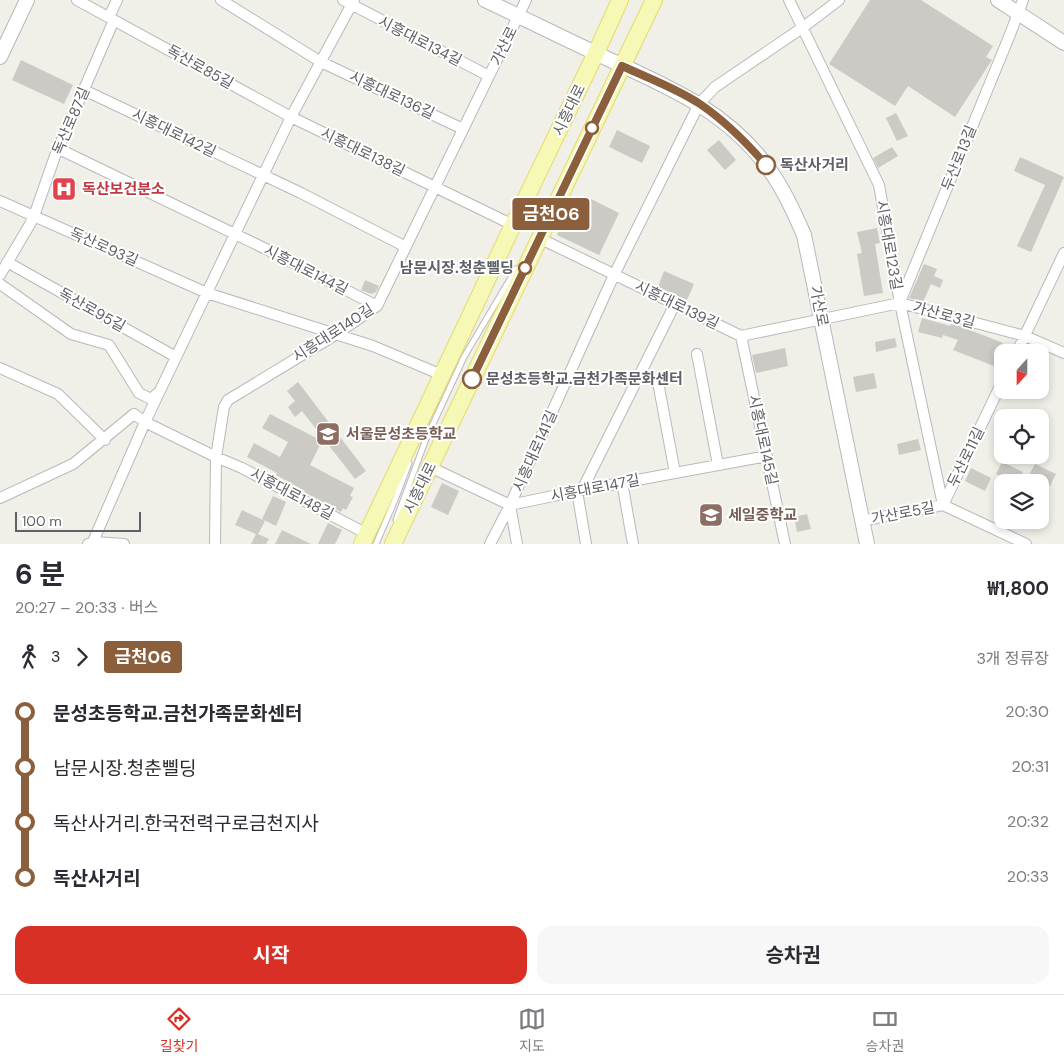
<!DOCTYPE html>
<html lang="ko">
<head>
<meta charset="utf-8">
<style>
	:root { --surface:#fff; --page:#f7f7f7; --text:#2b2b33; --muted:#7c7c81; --line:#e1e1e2; --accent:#d93025 }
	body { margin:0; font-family:"DM Sans","Noto Sans KR",sans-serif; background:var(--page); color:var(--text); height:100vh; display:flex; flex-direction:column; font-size:19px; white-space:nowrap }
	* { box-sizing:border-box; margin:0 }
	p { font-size:16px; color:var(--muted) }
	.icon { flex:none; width:28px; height:28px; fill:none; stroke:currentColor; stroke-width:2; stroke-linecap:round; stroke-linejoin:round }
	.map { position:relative; height:544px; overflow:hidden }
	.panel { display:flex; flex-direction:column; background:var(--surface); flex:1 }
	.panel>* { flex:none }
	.badge { padding:0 10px; border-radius:4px; font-size:18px; line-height:32px }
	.needle { width:32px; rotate:201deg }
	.tools { position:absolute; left:994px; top:344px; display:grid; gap:10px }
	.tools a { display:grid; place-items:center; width:55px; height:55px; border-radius:10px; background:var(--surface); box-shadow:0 2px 8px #0003; font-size:25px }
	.scale { position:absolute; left:15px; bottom:12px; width:126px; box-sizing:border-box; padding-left:5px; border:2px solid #5f6166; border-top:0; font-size:14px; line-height:18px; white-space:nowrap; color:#5f6166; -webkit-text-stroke:4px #fff; paint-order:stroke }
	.map>.badge { position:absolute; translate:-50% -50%; box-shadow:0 0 0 2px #fff }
	.legs { display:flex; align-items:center; gap:8px; height:55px; padding:0 15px; font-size:16px }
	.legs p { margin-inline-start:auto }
	.summary { display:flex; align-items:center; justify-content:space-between; height:85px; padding:0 15px }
	h1 { font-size:28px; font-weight:700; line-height:38px }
	.button { display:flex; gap:10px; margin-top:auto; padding:10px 15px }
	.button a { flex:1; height:58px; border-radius:15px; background:var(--accent); color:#fff; font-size:20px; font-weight:700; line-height:58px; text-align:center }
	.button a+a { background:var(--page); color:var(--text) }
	ul { padding:0 15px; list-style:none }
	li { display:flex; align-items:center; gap:18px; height:55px; font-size:19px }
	li i { display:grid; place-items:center; width:8px; height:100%; margin:0 6px; background:currentColor }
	li i::after { content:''; width:12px; height:12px; margin:-6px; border:4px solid; border-radius:50%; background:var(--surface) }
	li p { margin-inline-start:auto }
	li:first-child i { background:linear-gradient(#0000 50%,currentColor 0) }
	li:last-child i { background:linear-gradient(currentColor 50%,#0000 0) }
	.menu { display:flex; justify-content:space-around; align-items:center; height:70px; border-top:1px solid var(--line); background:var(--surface); font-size:14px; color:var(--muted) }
	.menu a { display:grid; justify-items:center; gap:2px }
	.menu .active { color:var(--accent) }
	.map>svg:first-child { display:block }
	.building { fill:#cbcac4 }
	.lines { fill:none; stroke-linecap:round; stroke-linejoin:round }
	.lane-casing { stroke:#b8b8bd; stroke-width:7 }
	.street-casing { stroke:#b8b8bd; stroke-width:12 }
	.secondary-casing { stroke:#b6b8bd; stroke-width:16 }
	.primary-casing { stroke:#e5da6c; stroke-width:18 }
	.lane { stroke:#fff; stroke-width:5 }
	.street { stroke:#fff; stroke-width:10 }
	.secondary { stroke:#fff; stroke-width:14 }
	.primary { stroke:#f6f8b5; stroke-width:16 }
	.line-1-casing { stroke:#fff; stroke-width:11 }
	.line-1 { stroke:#8b5e3c; stroke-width:8 }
	.stop-1-dot { fill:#fff; stroke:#8b5e3c; stroke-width:2.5 }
	.labels { text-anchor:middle; stroke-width:4; stroke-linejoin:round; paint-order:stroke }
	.street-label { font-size:15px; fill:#5f6166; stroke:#fff }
	.stop-label { font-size:15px; font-weight:bold; fill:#5f6166; stroke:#fff; text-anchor:start }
	.health-label { font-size:15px; font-weight:bold; fill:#be3a42; stroke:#fff; text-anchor:start }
	.education-label { font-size:15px; font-weight:bold; fill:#785e54; stroke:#fff; text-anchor:start }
</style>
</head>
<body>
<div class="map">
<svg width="1064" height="544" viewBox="0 0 1064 544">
	<rect width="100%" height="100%" fill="#f0efe8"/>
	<path class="building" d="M870,0H921L993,46L986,57L992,60L955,117L908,86L895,106L829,64Z
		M21,60L73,85L64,104L12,80Z
		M896,113L908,136L897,141L886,118Z
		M617,130L650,146L642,163L609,147Z
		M719,140L736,160L725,170L707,150Z
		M892,147L898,156L878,168L873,158Z
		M1020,157L1064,177L1031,252L1017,246L1045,185L1014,171Z
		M575,197L589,204L591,199L619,213L599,255L557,235Z
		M877,228L880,243L875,244L883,293L864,296L857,254L862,253L857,232Z
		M924,264L937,269L934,276L943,280L940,288L931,284L923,302L909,298Z
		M664,271L694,284L687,300L658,287Z
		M365,280L379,286L376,292L371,294L361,290Z
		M922,318L950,326L951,324L970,329V330L1003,343L994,366L953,350L958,340L943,335L942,338L918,332Z
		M895,338L897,347L876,352L875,342Z
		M785,348L788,366L756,373L752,355Z
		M874,373L877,388L856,392L853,377Z
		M298,382L366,471L355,479L302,411L295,417L288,407L295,401L287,391Z
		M270,414L322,441L310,465L354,488L350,496L353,497L346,510L343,508L341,512L304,492L305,491L276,475L277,473L247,457L254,443L280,457L288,442L262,428Z
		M918,439L921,450L899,455L897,444Z
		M1002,462L1023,472L1017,482H1013L996,474Z
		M1035,464L1056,474L1050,486L1029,475Z
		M971,468L991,478L985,491L965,481Z
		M442,483L459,491L448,515L431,507Z
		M273,496L286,502L276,526L262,519Z
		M242,510L265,521L258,534L269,539L266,544H251L256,534L235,525Z
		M807,514L811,529L797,532L794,517Z
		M328,523L342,530L335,544H318Z
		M282,530L311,544H275Z"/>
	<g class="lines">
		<defs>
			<path id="lane" d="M396,520L426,439L464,357L516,269
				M376,544L395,500L409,463"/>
			<path id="street" d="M77,0L291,117L513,225
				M221,0L321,62L463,129
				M343,0L489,76
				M789,0L879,185L900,303L943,505
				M109,17L117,0
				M84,90L301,193L406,247
				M59,149L268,250L377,306
				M0,201L207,293L373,346L442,375
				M539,238L741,336L900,303L1025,336L1064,353
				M7,262L176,357
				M0,275L33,219L55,156L114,20
				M0,284L71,334L109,345L139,393L151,399L159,392
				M900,302L1009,37L1023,0
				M741,336L785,544
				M1017,352L1064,253
				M697,354L718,465
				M0,368L58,394L105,440
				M658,382L675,473
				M430,467L510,505L577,491L767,456
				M622,482L633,544
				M582,490L675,304
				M577,491L586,544
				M0,498L73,464L134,414L145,422L216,457L242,468L367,534
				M510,505L517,544
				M943,505L1002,382
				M861,521L943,505L1026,544
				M88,544L94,542L124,544
				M92,544L145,422L291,117L354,0
				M215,544L216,457L224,407L228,400L335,335L377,306L526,0
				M490,544L510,505L614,275L699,104L715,87L802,28L839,0"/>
			<path id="secondary" d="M485,0C525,19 565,39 606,58C666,86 724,109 766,165C782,186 793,210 804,235L867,544
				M998,0L1064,43
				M0,57L27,0"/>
			<path id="primary" d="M362,544L513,225L596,53L620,0
				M393,544L654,0"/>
		</defs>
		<use href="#lane" class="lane-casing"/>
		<use href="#street" class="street-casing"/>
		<use href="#secondary" class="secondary-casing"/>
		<use href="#primary" class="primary-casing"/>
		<use href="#lane" class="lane"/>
		<use href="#street" class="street"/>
		<use href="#secondary" class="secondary"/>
		<use href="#primary" class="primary"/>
	</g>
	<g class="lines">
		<defs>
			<path id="line-1" d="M472,379L622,66C648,78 676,88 700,104C725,121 746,142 766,165"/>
		</defs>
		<use href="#line-1" class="line-1-casing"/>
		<use href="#line-1" class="line-1"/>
	</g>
	<defs>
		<symbol id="hospital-square" viewBox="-11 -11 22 22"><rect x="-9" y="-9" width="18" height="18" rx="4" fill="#e0444e" stroke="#fff"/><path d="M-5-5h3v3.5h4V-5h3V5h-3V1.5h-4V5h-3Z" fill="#fff"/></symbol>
		<symbol id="school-square" viewBox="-11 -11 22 22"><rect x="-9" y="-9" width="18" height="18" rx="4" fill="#8d6e63" stroke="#fff"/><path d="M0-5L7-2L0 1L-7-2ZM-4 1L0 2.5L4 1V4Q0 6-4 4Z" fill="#fff"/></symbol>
	</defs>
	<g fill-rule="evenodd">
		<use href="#hospital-square" x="50" y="175" width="28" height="28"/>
		<use href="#school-square" x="314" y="420" width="28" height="28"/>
		<use href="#school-square" x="697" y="501" width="28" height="28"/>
	</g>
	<g class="stop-1-dot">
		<circle cx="592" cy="128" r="6"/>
		<circle cx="766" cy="165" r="9"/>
		<circle cx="525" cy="268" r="6"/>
		<circle cx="472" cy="379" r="9"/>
	</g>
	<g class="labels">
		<g class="street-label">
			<text transform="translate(420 41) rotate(27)" y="5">시흥대로134길</text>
			<text transform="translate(504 46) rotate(-64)" y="5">가산로</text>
			<text transform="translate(200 67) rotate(29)" y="5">독산로85길</text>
			<text transform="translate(392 95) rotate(25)" y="5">시흥대로136길</text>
			<text transform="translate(569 110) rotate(-64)" y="5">시흥대로</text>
			<text transform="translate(71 121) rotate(-67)" y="5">독산로87길</text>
			<text transform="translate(174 133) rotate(26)" y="5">시흥대로142길</text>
			<text transform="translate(363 152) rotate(26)" y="5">시흥대로138길</text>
			<text transform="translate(959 158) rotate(-68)" y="5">두산로13길</text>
			<text transform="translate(889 245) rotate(80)" y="5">시흥대로123길</text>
			<text transform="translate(104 247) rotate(24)" y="5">독산로93길</text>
			<text transform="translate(306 270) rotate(27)" y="5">시흥대로144길</text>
			<text transform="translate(677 305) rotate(26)" y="5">시흥대로139길</text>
			<text transform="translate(819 306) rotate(79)" y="5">가산로</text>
			<text transform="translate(92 310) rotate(29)" y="5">독산로95길</text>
			<text transform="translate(944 315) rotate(15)" y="5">가산로3길</text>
			<text transform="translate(333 333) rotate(-33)" y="5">시흥대로140길</text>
			<text transform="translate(763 440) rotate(78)" y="5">시흥대로145길</text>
			<text transform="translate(535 451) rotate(-66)" y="5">시흥대로141길</text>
			<text transform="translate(966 457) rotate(-64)" y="5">두산로11길</text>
			<text transform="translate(420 488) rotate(-64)" y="5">시흥대로</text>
			<text transform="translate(595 488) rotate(-11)" y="5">시흥대로147길</text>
			<text transform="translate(292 494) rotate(28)" y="5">시흥대로148길</text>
			<text transform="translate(903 513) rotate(-11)" y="5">가산로5길</text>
		</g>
		<g class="stop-label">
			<text x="780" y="170">독산사거리</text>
			<text x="514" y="273" text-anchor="end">남문시장.청춘삘딩</text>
			<text x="486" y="384">문성초등학교.금천가족문화센터</text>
		</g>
		<g class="health-label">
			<text x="82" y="194">독산보건분소</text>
		</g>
		<g class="education-label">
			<text x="346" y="439">서울문성초등학교</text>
			<text x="728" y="520">세일중학교</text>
		</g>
	</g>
</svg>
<div class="tools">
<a><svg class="needle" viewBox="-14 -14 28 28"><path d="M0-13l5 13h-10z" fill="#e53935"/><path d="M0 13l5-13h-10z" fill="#7c7c81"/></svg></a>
<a><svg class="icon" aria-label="locate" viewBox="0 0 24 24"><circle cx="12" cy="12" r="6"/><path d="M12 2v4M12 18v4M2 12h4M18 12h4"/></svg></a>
<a><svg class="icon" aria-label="layers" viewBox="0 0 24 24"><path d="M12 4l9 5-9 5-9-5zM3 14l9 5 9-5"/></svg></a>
</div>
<div class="scale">100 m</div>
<b class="badge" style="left:551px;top:214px;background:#8b5e3c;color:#fff">금천06</b>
</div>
<section class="panel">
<div class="summary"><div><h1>6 분</h1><p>20:27 – 20:33 · 버스</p></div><b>₩1,800</b></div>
<div class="legs"><svg class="icon" aria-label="walk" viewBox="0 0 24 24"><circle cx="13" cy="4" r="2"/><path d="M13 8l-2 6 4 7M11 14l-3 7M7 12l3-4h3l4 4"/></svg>3<svg class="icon" aria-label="forward" viewBox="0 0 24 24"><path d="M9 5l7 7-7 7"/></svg><b class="badge" style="background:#8b5e3c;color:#fff">금천06</b><p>3개 정류장</p></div>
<ul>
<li><i style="color:#8b5e3c"></i><b>문성초등학교.금천가족문화센터</b><p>20:30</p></li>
<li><i style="color:#8b5e3c"></i><span>남문시장.청춘삘딩</span><p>20:31</p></li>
<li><i style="color:#8b5e3c"></i><span>독산사거리.한국전력구로금천지사</span><p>20:32</p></li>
<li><i style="color:#8b5e3c"></i><b>독산사거리</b><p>20:33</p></li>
</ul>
<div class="button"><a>시작</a><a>승차권</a></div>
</section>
<nav class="menu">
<a class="active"><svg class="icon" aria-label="directions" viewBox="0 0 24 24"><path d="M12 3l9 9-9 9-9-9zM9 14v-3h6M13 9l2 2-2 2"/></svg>길찾기</a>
<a><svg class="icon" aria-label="map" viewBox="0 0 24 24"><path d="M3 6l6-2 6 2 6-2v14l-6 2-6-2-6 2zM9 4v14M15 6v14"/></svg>지도</a>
<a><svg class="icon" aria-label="tickets" viewBox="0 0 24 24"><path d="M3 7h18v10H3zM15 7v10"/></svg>승차권</a>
</nav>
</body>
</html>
